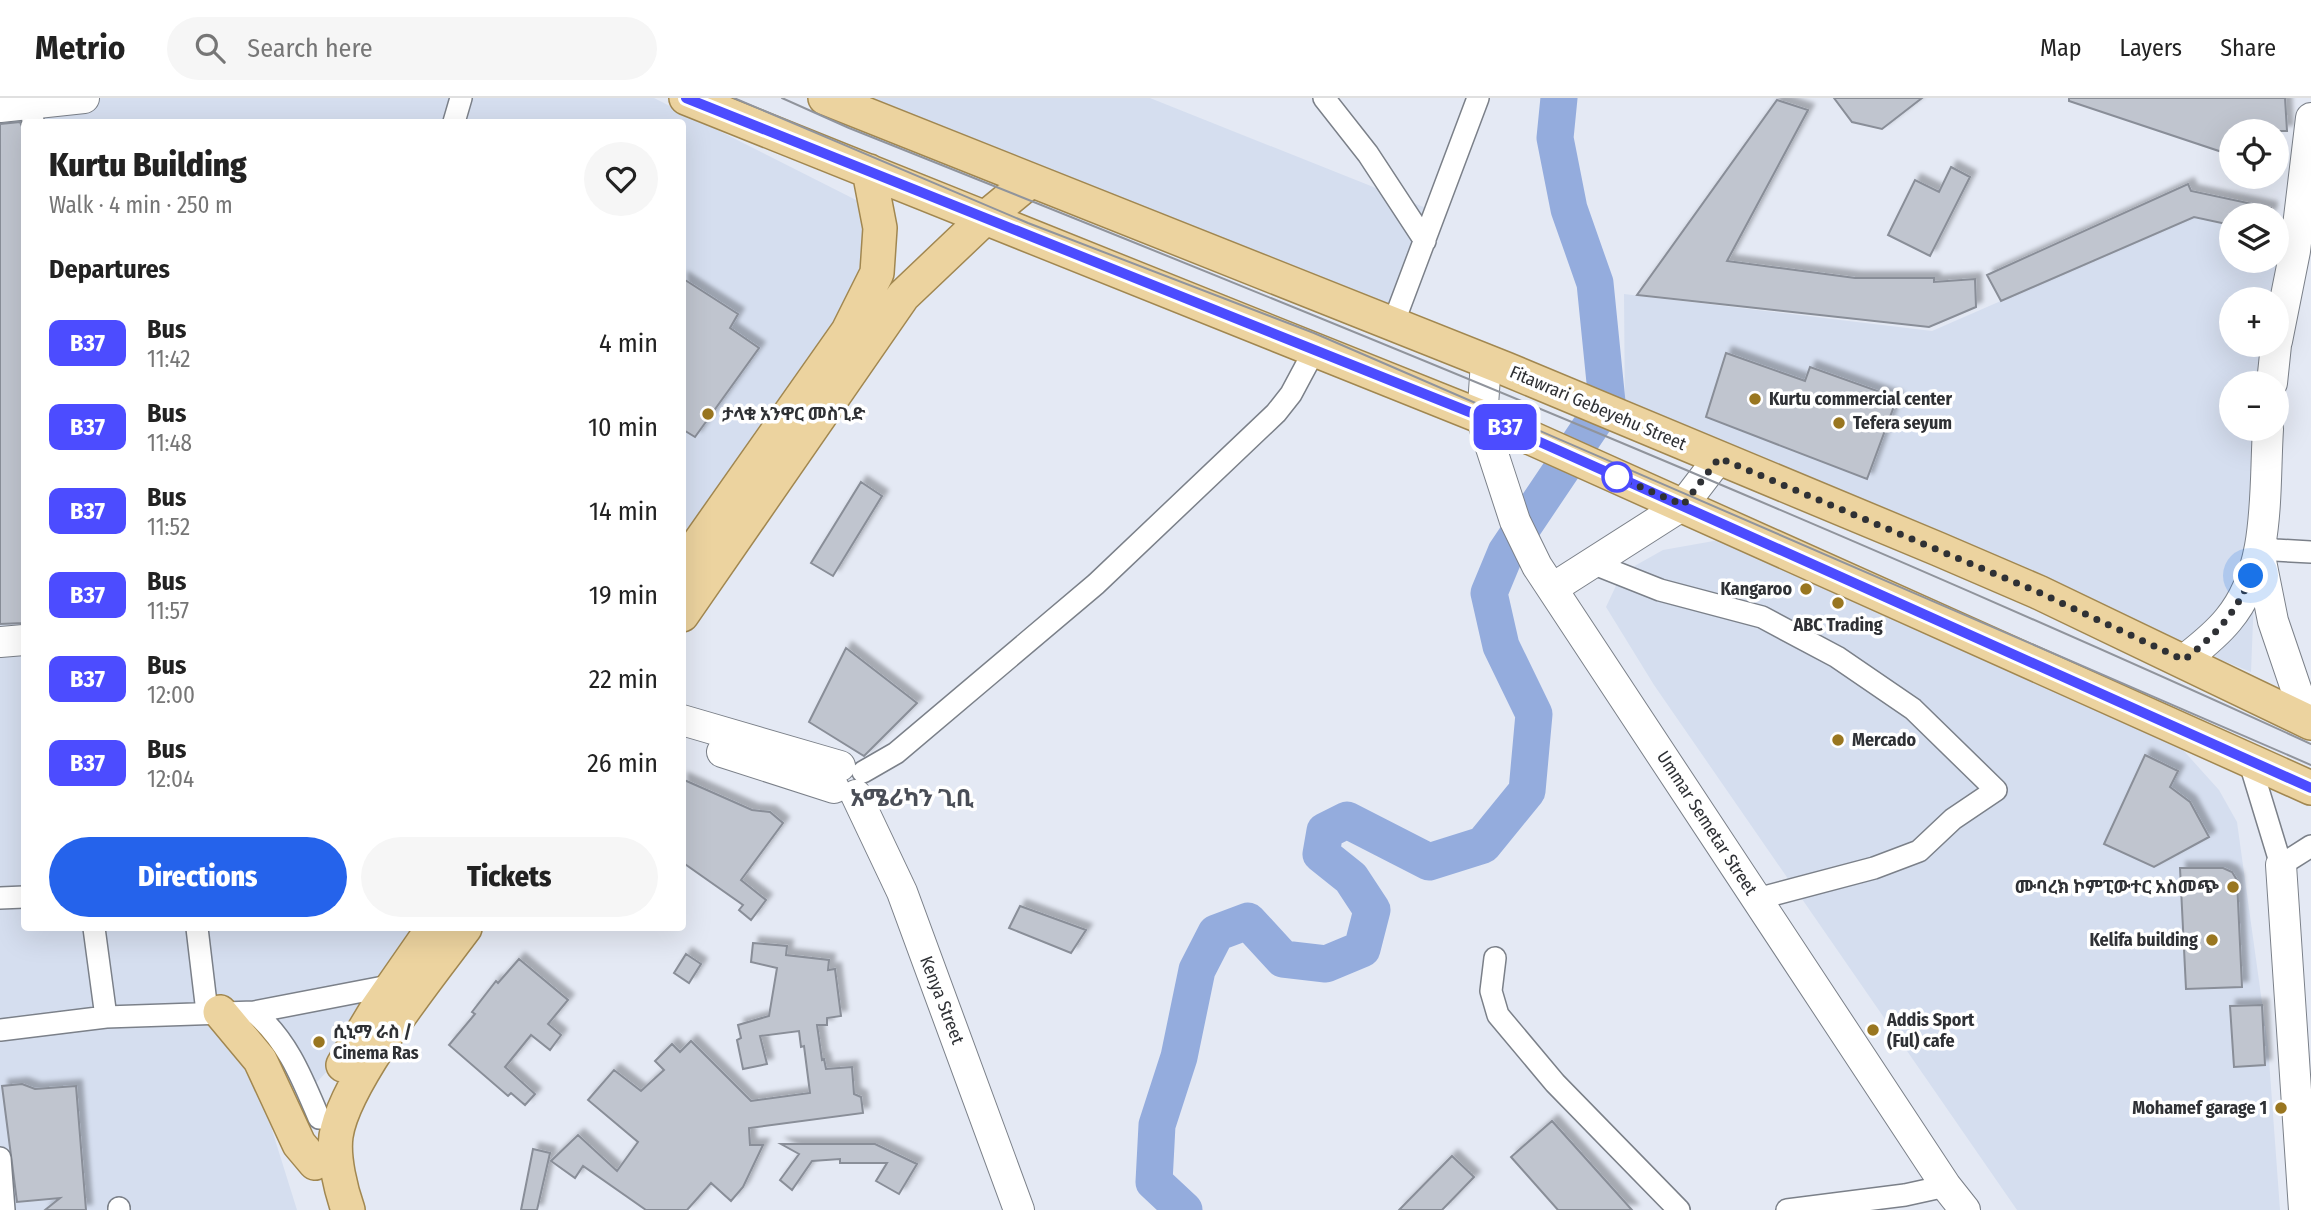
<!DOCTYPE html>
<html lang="en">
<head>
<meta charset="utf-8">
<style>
	:root { --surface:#fff; --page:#f6f6f6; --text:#222; --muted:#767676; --line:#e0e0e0; --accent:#2563eb }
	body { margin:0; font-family:"Fira Sans Condensed","Noto Sans Ethiopic",sans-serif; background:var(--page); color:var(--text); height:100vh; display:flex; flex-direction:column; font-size:26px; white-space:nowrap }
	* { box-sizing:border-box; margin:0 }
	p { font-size:23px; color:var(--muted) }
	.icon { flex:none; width:38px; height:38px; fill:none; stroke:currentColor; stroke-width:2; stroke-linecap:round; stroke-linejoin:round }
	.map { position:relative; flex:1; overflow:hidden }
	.panel { position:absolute; left:21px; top:21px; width:665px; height:812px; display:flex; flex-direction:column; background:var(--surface); border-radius:7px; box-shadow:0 7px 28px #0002 }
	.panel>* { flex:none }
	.badge { padding:0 14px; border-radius:10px; font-size:24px; line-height:46px }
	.buttons { position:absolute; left:2219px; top:21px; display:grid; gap:14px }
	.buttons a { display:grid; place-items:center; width:70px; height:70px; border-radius:50%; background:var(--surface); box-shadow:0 7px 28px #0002; font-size:35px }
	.you { position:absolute; width:35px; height:35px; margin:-18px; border:5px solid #fff; border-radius:50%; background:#1a73e8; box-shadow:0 0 0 10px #1a73e833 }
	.map>.badge { position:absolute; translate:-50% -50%; box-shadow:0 0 0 4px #fff }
	h2 { padding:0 28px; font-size:26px; line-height:63px }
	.round { display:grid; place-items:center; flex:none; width:74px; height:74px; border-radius:37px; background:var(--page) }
	.headline { display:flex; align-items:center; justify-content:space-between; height:119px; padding:0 28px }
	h1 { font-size:33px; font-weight:800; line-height:52px }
	.primary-button { display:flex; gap:14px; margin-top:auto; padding:14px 28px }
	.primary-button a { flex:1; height:80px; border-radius:42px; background:var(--accent); color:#fff; font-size:28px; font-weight:800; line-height:80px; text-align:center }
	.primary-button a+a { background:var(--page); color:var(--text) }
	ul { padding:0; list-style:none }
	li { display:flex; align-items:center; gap:21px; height:84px; padding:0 28px }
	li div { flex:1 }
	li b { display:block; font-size:26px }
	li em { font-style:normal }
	li .badge { min-width:77px; font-weight:700; text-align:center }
	header { display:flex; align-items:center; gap:42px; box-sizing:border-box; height:98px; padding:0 35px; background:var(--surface); border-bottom:2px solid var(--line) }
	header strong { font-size:33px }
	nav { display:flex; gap:38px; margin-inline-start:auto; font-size:24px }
	.search { width:490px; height:63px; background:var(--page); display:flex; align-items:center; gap:18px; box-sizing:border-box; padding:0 24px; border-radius:38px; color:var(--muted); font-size:26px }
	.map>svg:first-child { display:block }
	.built { fill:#d5deef }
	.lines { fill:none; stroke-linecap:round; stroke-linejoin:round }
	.river { stroke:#94acdd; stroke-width:37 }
	.building { fill:#c0c5cf; stroke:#898e98; stroke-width:2; filter:url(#shadow) }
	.street-casing { stroke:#7b8089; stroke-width:24 }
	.secondary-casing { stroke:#7b8089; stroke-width:32 }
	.primary-casing { stroke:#a18750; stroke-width:36 }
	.street { stroke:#fff; stroke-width:21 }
	.secondary { stroke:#fff; stroke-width:30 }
	.primary { stroke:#ecd39f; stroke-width:33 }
	.tram { stroke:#90949c; stroke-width:2 }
	.line-casing { stroke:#fff; stroke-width:16 }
	.line { stroke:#4c4cff; stroke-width:10 }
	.walk { stroke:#2f3135; stroke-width:7; stroke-dasharray:0 12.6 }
	.poi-dot { fill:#997620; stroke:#fff; stroke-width:2.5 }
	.stop-dot { fill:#fff; stroke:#4c4cff; stroke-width:3.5 }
	.labels { text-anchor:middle; stroke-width:7; stroke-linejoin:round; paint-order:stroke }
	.poi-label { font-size:18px; font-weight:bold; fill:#2f3135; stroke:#fff; text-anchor:start }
	.street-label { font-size:18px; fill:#2f3135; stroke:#fff }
	.district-label { font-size:24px; font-weight:bold; fill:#4a4e57; stroke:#fff }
</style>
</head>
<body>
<header>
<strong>Metrio</strong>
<div class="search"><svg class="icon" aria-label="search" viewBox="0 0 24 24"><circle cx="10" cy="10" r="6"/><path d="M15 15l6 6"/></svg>Search here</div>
<nav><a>Map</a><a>Layers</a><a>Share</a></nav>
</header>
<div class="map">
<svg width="2311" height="1112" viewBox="0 0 2311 1112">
	<defs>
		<filter id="shadow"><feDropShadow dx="6" dy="-6" stdDeviation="2" flood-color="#0004"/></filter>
	</defs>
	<rect width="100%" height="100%" fill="#e4e9f4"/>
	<path class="built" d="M0,0H654L862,105L875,174L683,460L682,24H24V830H430L331,969L272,1032L297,1112H0Z
		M836,0H1150L1431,112L1391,218Z
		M2194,119L2231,127V163H2277V136L2283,137L2277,201H2231V247H2274L2270,285H2231V331H2266L2256,447L2251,574L1625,321L1624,196L1932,233Z
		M1725,441L2015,571L2183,652L2219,692L2237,724L2268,948L2280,1112H2017L1654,587L1606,509L1622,475L1663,452Z"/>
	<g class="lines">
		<path class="river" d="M1184,1112L1154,1084L1157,1027L1179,959L1197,872L1216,835L1248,823L1283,861L1326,866L1362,851L1372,812L1351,780L1321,756L1325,733L1347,722L1429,764L1483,747L1527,693L1534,616L1501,548L1489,495L1506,454L1607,304L1595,185L1569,111L1555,40L1559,0"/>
	</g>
	<path class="building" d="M1834,0H1922L1882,31L1852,24Z
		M2069,0H2285L2287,33H2231V57L2069,3Z
		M1777,2L1808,12L1727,163L1855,180H1934V184L1975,181L1976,209L1929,229L1637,197Z
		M20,24L24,34V525L0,526V26Z
		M1951,69L1970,79L1930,158L1888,137L1915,82L1939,94Z
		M2188,86L2191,93L2271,110L2270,117H2231V127L2194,119L2001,203L1987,177Z
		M682,180L738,216L730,230L759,250L695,339L682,331Z
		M1726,255L1805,283L1810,269L1897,300L1867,381L1706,319Z
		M861,384L882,398L833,478L811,465Z
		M846,550L917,605L864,658L809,624Z
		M2145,657L2178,673L2170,689L2190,704L2209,739L2154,769L2104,746Z
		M682,681L752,712L770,714L783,725L741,782L766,802L751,822L739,812L743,807L682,764Z
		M2180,770H2223L2232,774L2237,782L2242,889L2186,891Z
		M1020,808L1086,832L1071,855L1009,830Z
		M753,845L787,848L786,857L829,862L828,872L835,871L841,918L827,920V927H817L822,962L824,961L826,971L852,969L854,996L861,999L863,1015L749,1030L750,1047H763L743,1089L731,1103L711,1085L687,1112H646L583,1068L575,1080L551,1063L578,1037L617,1073L638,1044L588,1002L614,972L641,993L664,972L655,963L672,946L680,954L691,943L751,1003L810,995L804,948L801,949L799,933L760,938L767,966L743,971L737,942L741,940L738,927L769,918L777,870L751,864Z
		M686,856L701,866L689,885L674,875Z
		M519,861L568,902L548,926L561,937L550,952L531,937L505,969L535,996L525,1007L511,995L508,998L449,947L475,916L472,914L496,883L498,885Z
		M2262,907L2265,967L2234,969L2230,908Z
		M22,986L35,991L76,988L86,1112H45L60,1100L17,1104L2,988Z
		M1552,1023L1632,1112H1558L1511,1059Z
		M781,1046H875L917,1066L899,1096L876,1083L887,1065H840V1061L812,1063L792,1092L780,1082L799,1056Z
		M533,1051L550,1055L537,1112H521Z
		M1452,1058L1474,1079L1442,1112H1399Z"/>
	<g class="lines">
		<defs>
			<path id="street" d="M31,0L33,24
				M1324,0L1368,56L1425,143
				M454,24L461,0
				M1393,226L1478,0
				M2261,447L2275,452L2311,454
				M1592,465L1660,492L1762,519L1837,559L1913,611L1996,692L1953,721L1919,753L1874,770L1757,801
				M2249,662L2281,767L2311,748
				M863,674L896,655L1096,486L1276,315L1291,296L1314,253
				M0,800L24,799
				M94,830L106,919
				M197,830L207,914
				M1495,860L1491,893L1498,917L1555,985L1679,1112
				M254,914C288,943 302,980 319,1020
				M0,932L106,919L254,914L394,887
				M0,1060L4,1112
				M119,1110V1112
				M1787,1112L1905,1097L1946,1088"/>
			<path id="secondary" d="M0,9L84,0
				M2277,243L2295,153L2311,20
				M1486,264L1482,322L1515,423L1537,468L1946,1088L1965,1112
				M2272,285L2276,247
				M2260,458L2273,523L2307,623
				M1553,490L1683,407L1719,360
				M0,544L24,542
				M2184,562C2199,550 2215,538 2228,522C2271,471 2264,394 2268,331
				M682,622L840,668
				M722,654L834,690
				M856,697L902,794L1019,1112
				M2281,767L2304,1112"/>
			<path id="primary" d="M686,0L1502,327L2311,690
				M825,0L1506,271L1938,451L2038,494L2311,625
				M682,469L848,233L877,175L880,130L869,73
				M682,517L903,198L984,121L1030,83
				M220,914L260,962L299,1046L315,1065
				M343,967L376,912L433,830
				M348,1112C341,1092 333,1060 336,1038C344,983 430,877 465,830"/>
		</defs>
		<use href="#street" class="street-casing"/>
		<use href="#secondary" class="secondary-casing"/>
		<use href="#primary" class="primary-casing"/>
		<use href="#street" class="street"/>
		<use href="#secondary" class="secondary"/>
		<use href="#primary" class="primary"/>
		<path class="tram" d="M734,0L1028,125L1314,235L2311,667
			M782,0L849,30C1340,226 1830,426 2311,646"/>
	</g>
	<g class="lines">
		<defs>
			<path id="line" d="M686,0L1502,327L2311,690"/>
		</defs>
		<use href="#line" class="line-casing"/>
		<use href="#line" class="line"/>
		<path class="walk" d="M1617,379L1683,407L1719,360L2038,494L2184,562C2217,535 2235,517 2251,478"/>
	</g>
	<g class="poi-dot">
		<circle cx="1755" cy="301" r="7"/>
		<circle cx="708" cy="316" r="7"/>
		<circle cx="1839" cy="325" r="7"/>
		<circle cx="1806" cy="491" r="7"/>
		<circle cx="1838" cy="505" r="7"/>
		<circle cx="1838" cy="642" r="7"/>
		<circle cx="2233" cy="789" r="7"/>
		<circle cx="2212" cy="842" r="7"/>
		<circle cx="1873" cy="932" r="7"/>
		<circle cx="319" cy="944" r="7"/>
		<circle cx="2281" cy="1010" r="7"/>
	</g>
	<circle class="stop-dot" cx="1617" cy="379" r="14"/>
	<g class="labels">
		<g class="poi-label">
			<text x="1769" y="307">Kurtu commercial center</text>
			<text x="722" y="322">ታላቁ አንዋር መስጊድ</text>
			<text x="1853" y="331">Tefera seyum</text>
			<text x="1792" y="497" text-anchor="end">Kangaroo</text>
			<text x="1838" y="533" text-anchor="middle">ABC Trading</text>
			<text x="1852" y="648">Mercado</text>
			<text x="2219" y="795" text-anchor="end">ሙባረክ ኮምፒውተር አስመጭ</text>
			<text x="2198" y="848" text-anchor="end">Kelifa building</text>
			<text x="1887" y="928">Addis Sport<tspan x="1887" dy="21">(Ful) cafe</tspan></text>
			<text x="333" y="940">ሲኒማ ራስ /<tspan x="333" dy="21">Cinema Ras</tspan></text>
			<text x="2267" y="1016" text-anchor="end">Mohamef garage 1</text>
		</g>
		<g class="street-label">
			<text transform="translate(1598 310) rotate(23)" y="6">Fitawrari Gebeyehu Street</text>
			<text transform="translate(1707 725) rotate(57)" y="6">Ummar Semetar Street</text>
			<text transform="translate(942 902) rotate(69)" y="6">Kenya Street</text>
		</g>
		<g class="district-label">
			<text x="912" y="708">አሜሪካን ጊቢ</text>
		</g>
	</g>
</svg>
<div class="buttons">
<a><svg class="icon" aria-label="locate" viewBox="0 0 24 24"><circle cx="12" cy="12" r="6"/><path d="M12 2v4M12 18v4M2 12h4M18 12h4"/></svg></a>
<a><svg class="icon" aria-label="layers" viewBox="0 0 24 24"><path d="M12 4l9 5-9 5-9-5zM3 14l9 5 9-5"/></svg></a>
<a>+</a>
<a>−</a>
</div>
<div class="you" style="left:2251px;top:478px"></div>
<b class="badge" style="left:1505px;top:329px;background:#4c4cff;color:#fff">B37</b>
<section class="panel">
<div class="headline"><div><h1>Kurtu Building</h1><p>Walk · 4 min · 250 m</p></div><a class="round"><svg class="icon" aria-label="heart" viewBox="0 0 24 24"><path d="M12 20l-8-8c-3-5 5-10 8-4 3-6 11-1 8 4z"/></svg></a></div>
<h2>Departures</h2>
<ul>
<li><span class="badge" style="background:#4c4cff;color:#fff">B37</span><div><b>Bus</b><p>11:42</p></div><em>4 min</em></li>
<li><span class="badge" style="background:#4c4cff;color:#fff">B37</span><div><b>Bus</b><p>11:48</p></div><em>10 min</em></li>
<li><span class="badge" style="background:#4c4cff;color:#fff">B37</span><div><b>Bus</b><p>11:52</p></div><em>14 min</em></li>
<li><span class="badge" style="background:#4c4cff;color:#fff">B37</span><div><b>Bus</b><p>11:57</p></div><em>19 min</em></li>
<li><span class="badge" style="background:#4c4cff;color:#fff">B37</span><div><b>Bus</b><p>12:00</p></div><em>22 min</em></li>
<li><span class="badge" style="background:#4c4cff;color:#fff">B37</span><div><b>Bus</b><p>12:04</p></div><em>26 min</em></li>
</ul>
<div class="primary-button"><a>Directions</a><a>Tickets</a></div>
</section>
</div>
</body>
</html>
